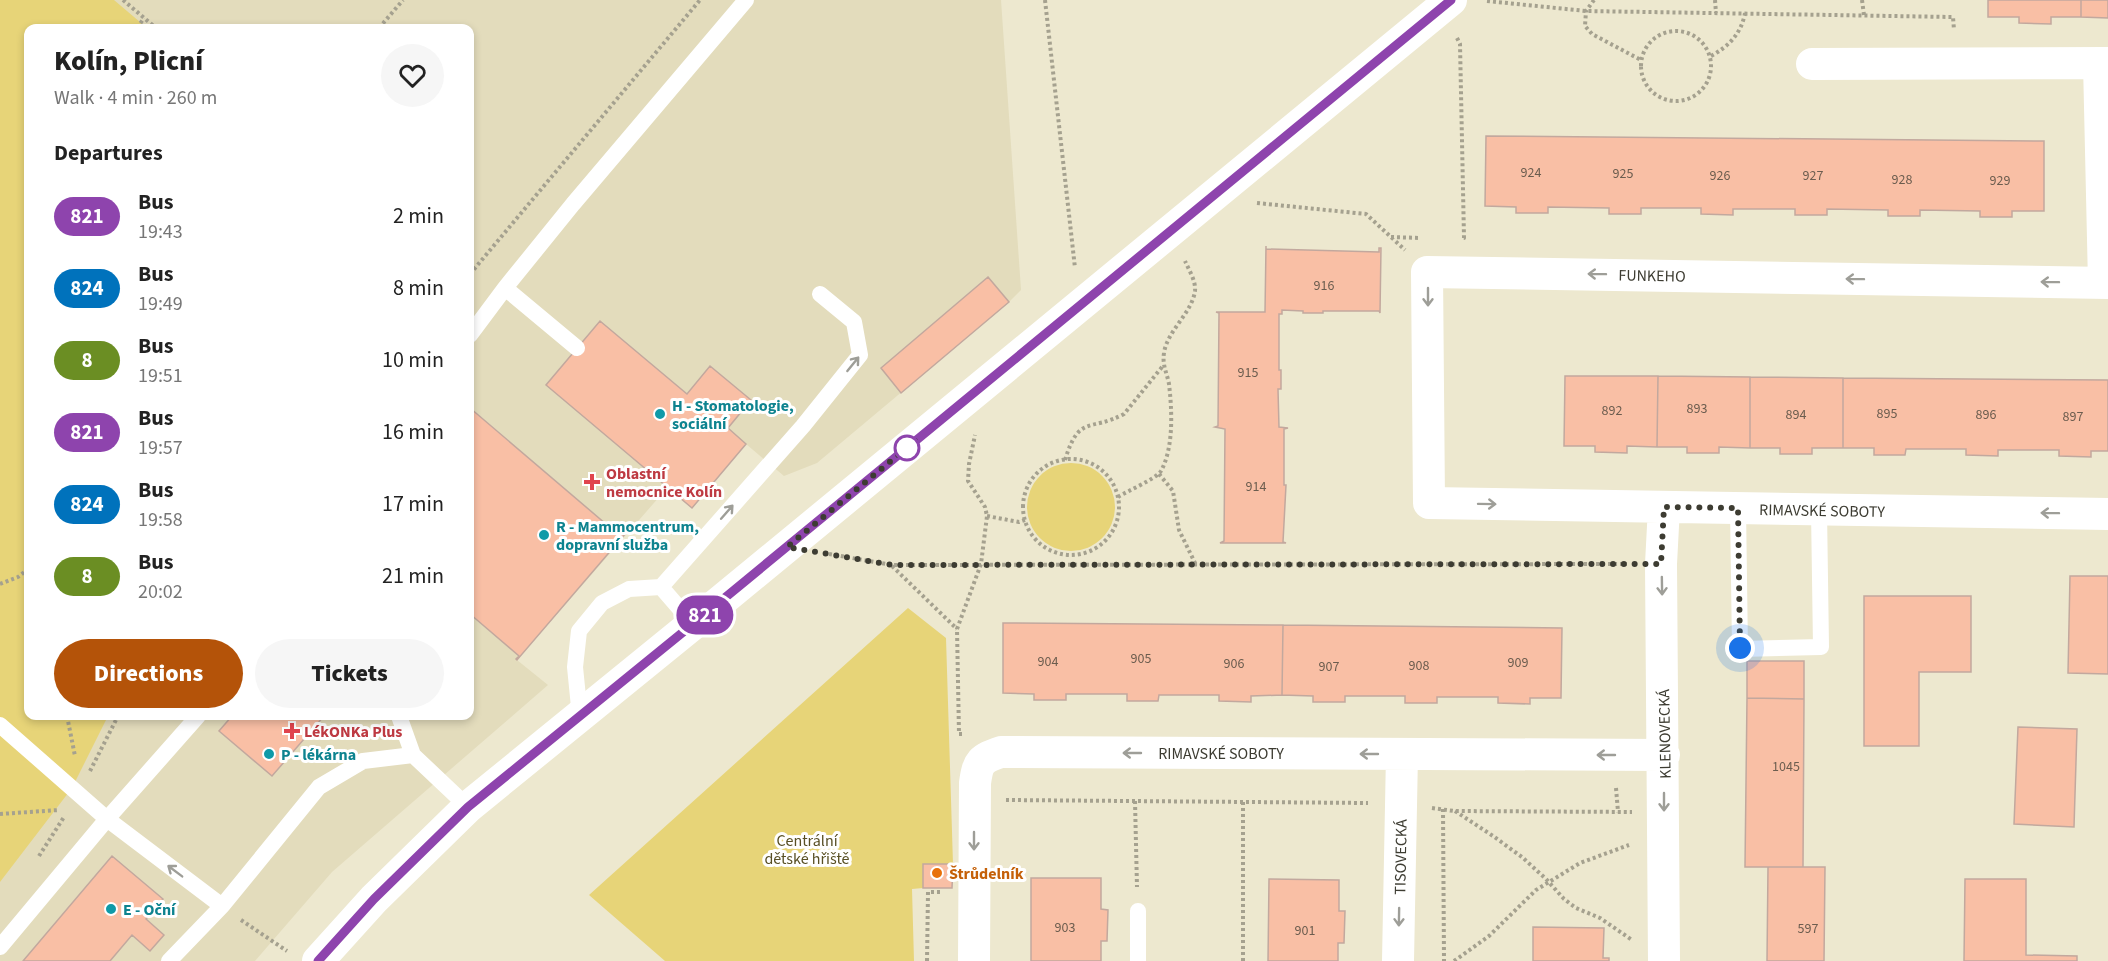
<!DOCTYPE html>
<html lang="en">
<head>
<meta charset="utf-8">
<style>
	:root { --surface:#fff; --page:#f6f6f6; --text:#222; --muted:#767676; --accent:#b45309 }
	body { margin:0; font-family:"Source Sans 3",sans-serif; background:var(--page); color:var(--text); height:100vh; display:flex; flex-direction:column; font-size:22px; white-space:nowrap }
	* { box-sizing:border-box; margin:0 }
	p { font-size:20px; color:var(--muted) }
	.icon { flex:none; width:33px; height:33px; fill:none; stroke:currentColor; stroke-width:2; stroke-linecap:round; stroke-linejoin:round }
	.map { position:relative; flex:1; overflow:hidden }
	.details { position:absolute; left:24px; top:24px; width:450px; height:696px; display:flex; flex-direction:column; background:var(--surface); border-radius:12px; box-shadow:0 3px 9px #0003 }
	.details>* { flex:none }
	.badge { padding:0 12px; border-radius:20px; font-size:21px; line-height:39px }
	.you { position:absolute; width:30px; height:30px; margin:-15px; border:4px solid #fff; border-radius:50%; background:#1a73e8; box-shadow:0 0 0 9px #1a73e833 }
	.map>.badge { position:absolute; translate:-50% -50%; box-shadow:0 0 0 3px #fff }
	h2 { padding:0 30px; font-size:22px; line-height:54px }
	.round { display:grid; place-items:center; flex:none; width:63px; height:63px; border-radius:32px; background:var(--page) }
	.headline { display:flex; align-items:center; justify-content:space-between; height:102px; padding:0 30px }
	h1 { font-size:28px; font-weight:800; line-height:45px }
	.cta { display:flex; gap:12px; margin-top:auto; padding:12px 30px }
	.cta a { flex:1; height:69px; border-radius:36px; background:var(--accent); color:#fff; font-size:24px; font-weight:800; line-height:69px; text-align:center }
	.cta a+a { background:var(--page); color:var(--text) }
	ul { padding:0; list-style:none }
	li { display:flex; align-items:center; gap:18px; height:72px; padding:0 30px }
	li div { flex:1 }
	li b { display:block; font-size:22px }
	li em { font-style:normal }
	li .badge { min-width:66px; font-weight:700; text-align:center }
	.map>svg:first-child { display:block }
	.built { fill:#e3dcbc; fill-rule:evenodd }
	.green { fill:#e7d478 }
	.building { fill:#f9bfa5; stroke:#c2a89e; stroke-width:1.5 }
	.lines { fill:none; stroke-linecap:round; stroke-linejoin:round }
	.path { stroke:#a5a18f; stroke-width:4; stroke-dasharray:3 3; stroke-linecap:butt }
	.service { stroke:#fff; stroke-width:16 }
	.minor { stroke:#fff; stroke-width:32 }
	.oneway { stroke:#9e9e98 }
	.line-casing { stroke:#fff; stroke-width:14 }
	.line { stroke:#8e44ad; stroke-width:9 }
	.walk { stroke:#3d3c32; stroke-width:6; stroke-dasharray:0 10.8 }
	.culture-dot { fill:#0f9aa8; stroke:#fff; stroke-width:2 }
	.stop-dot { fill:#fff; stroke:#8e44ad; stroke-width:3 }
	.health-dot { fill:#e0444e; stroke:#fff; stroke-width:2 }
	.food-dot { fill:#e8710a; stroke:#fff; stroke-width:2 }
	.labels { text-anchor:middle; stroke-width:6; stroke-linejoin:round; paint-order:stroke }
	.number-label { font-size:14px; fill:#6c5d4f }
	.street-label { font-size:16px; fill:#3d3c32; stroke:#fff }
	.culture-label { font-size:16px; font-weight:bold; fill:#0d838f; stroke:#fff; text-anchor:start }
	.health-label { font-size:16px; font-weight:bold; fill:#be3a42; stroke:#fff; text-anchor:start }
	.park-label { font-size:16px; fill:#584f24; stroke:#fff }
	.food-label { font-size:16px; font-weight:bold; fill:#c56008; stroke:#fff; text-anchor:start }
</style>
</head>
<body>
<div class="map">
<svg width="2108" height="961" viewBox="0 0 2108 961">
	<rect width="100%" height="100%" fill="#ede8cf"/>
	<path class="built" d="M0,0H1001L1021,290L1009,302L817,463L784,476L746,444L692,508L667,488L517,660L548,685L332,872L255,961H0ZM28,28H470V716H28Z"/>
	<path class="green" d="M0,0H114L147,28H28V716H108L72,788L0,882Z
		M1027 507a44 44 0 1 1 88 0a44 44 0 1 1-88 0Z
		M908,608L946,638L953,864H923V888L912,889L914,961H665L589,895Z"/>
	<path class="building" d="M1988,0H2081V17H2051V24L2019,23V17H1988Z
		M2081,0H2108V18L2081,17Z
		M1486,136L2044,141V211H2012V217H1980V211L1920,210V216H1888V210L1827,209V215H1795V209H1733V215L1701,214V208H1641V214H1609V208L1548,207V213H1516V207L1485,206Z
		M1266,246V249L1379,252V248H1381L1380,313L1379,311H1323V313H1303V311L1282,310V314H1279V370H1281V389H1278L1279,427L1288,428L1284,429V485H1286L1283,542L1286,543H1220L1224,541L1225,429L1215,427L1218,426L1219,313L1216,312H1265Z
		M988,277L1009,302L901,393L881,368Z
		M600,321L687,394L710,366L751,400L728,428L746,444L692,508L546,385Z
		M1565,376H1658L1657,447L1627,446V453L1595,452V446H1564Z
		M1658,376L1750,377V448L1719,447V453H1687V447H1657Z
		M1750,377L1843,378V448H1812V454H1780V448H1750Z
		M1843,378L2108,380V451H2091V457L2059,456V450H1998V456L1966,455V449H1906L1905,455H1874V448H1843Z
		M470,408L620,536L623,533L625,534L517,660L516,659L519,656L470,614Z
		M2070,576H2108V674L2068,673Z
		M1864,596H1971V672H1919V746H1864Z
		M1003,623L1283,625L1282,695L1251,696V702L1219,701V695H1159L1158,701H1127V694H1066V700H1034V694L1003,693Z
		M1283,625L1562,628L1561,698H1530V704L1498,703V697H1437V703H1405V696H1345V702H1313V696L1282,695Z
		M1747,661H1804V699L1747,698Z
		M1747,698L1804,699L1803,867H1745Z
		M232,716H324L272,776L219,731Z
		M2018,727L2077,729L2074,827L2014,824Z
		M112,856L163,899L146,919L164,935L150,951L132,935L110,961H23Z
		M923,864H953L952,888H923Z
		M1768,867H1825L1824,961H1767Z
		M1031,878H1101V909L1108,910L1107,941H1101V961H1031Z
		M1269,879L1339,880V911H1345L1344,943H1338V961H1268Z
		M1965,879H2026V955L2077,956V961H1964Z
		M1533,927L1604,928L1603,958H1609V961H1533Z"/>
	<g class="lines">
		<path class="path" d="M123,0L156,28
			M1045,0L1075,268
			M1594,0L1586,11L1585,26L1592,34L1641,60
			M1715,0L1716,13
			M1862,0L1864,15
			M1487,1L1586,11L1953,17L1954,30
			M137,28L144,18
			M379,28L403,0
			M1641 66a35 35 0 1 1 70 0a35 35 0 1 1-70 0Z
			M1457,38L1460,44L1464,238H1462
			M1711,56C1729,46 1741,34 1745,13
			M1257,203L1366,214L1405,250
			M1391,237L1421,238
			M470,274L700,0
			M1023 507a48 48 0 1 1 96 0a48 48 0 1 1-96 0Z
			M1065,460C1079,414 1090,432 1124,414L1162,367
			M1159,474L1173,491L1179,530L1196,565
			M1118,497C1127,491 1156,479 1161,471C1174,447 1172,410 1169,384C1167,373 1162,365 1164,353C1167,331 1192,313 1195,291C1196,281 1189,270 1185,261
			M987,516L1019,522L1025,520
			M829,554L892,565L1627,564
			M892,566L957,629
			M0,584L18,577L28,569
			M67,716L75,756
			M962,734H959L957,629L981,564L987,516L985,507L968,481L969,464L975,435
			M90,771L118,716
			M1616,788L1618,812
			M1006,800L1368,803
			M1135,801L1137,887
			M1432,808L1454,811L1632,812
			M1443,809L1444,961
			M1455,811L1493,836L1522,857L1546,879L1564,899L1576,908L1600,918L1632,940
			M0,814L59,810
			M39,856L64,817
			M241,920L287,951
			M927,961L928,892H941
			M1243,961V802
			M1454,961L1489,936L1536,890L1580,863L1629,845"/>
		<path class="service" d="M505,288L577,348
			M470,335L505,288L573,204L746,0
			M1738,508L1740,649L1821,647L1819,510
			M661,587L693,624
			M399,716L413,755L468,807
			M580,717L575,667L579,631L602,603L629,589L661,587L803,426L860,355L854,322L820,294
			M0,725L107,819L222,906
			M1138,911V961
			M0,947L107,819L198,716
			M169,961L222,906L319,787L363,761L413,755"/>
		<path class="minor" d="M2099,63L2104,283
			M1812,64L2108,63
			M2108,283L1427,272L1429,503L2108,514
			M1664,507L1661,564L1664,961
			M318,961L374,899L468,807L693,624L1451,0
			M974,961L975,783C978,761 981,759 1001,752L1664,755
			M1398,961L1402,754"/>
	</g>
	<defs><path id="oneway-shaft" d="M-6 0H5M1.5-3L5.5 0L1.5 3" fill="none" stroke-width="1.6" stroke-linecap="round" stroke-linejoin="round" transform="scale(1.5)"/></defs>
	<g class="oneway">
		<use href="#oneway-shaft" transform="translate(1597 274) rotate(-179)"/>
		<use href="#oneway-shaft" transform="translate(1855 279) rotate(-179)"/>
		<use href="#oneway-shaft" transform="translate(2050 282) rotate(-179)"/>
		<use href="#oneway-shaft" transform="translate(1428 297) rotate(90)"/>
		<use href="#oneway-shaft" transform="translate(853 364) rotate(-51)"/>
		<use href="#oneway-shaft" transform="translate(1487 504) rotate(1)"/>
		<use href="#oneway-shaft" transform="translate(727 512) rotate(-49)"/>
		<use href="#oneway-shaft" transform="translate(2050 513) rotate(-179)"/>
		<use href="#oneway-shaft" transform="translate(1662 586) rotate(89)"/>
		<use href="#oneway-shaft" transform="translate(1132 753) rotate(-180)"/>
		<use href="#oneway-shaft" transform="translate(1369 754) rotate(-180)"/>
		<use href="#oneway-shaft" transform="translate(1606 755) rotate(-180)"/>
		<use href="#oneway-shaft" transform="translate(1664 802) rotate(90)"/>
		<use href="#oneway-shaft" transform="translate(974 841) rotate(90)"/>
		<use href="#oneway-shaft" transform="translate(175 871) rotate(-143)"/>
		<use href="#oneway-shaft" transform="translate(1399 917) rotate(91)"/>
	</g>
	<g class="lines">
		<defs>
			<path id="line" d="M318,961L374,899L468,807L693,624L1451,0"/>
		</defs>
		<use href="#line" class="line-casing"/>
		<use href="#line" class="line"/>
		<path class="walk" d="M907,448L915,441L787,547L892,565L1661,564L1664,507L1738,508L1740,648"/>
	</g>
	<g class="culture-dot">
		<circle cx="660" cy="414" r="6"/>
		<circle cx="544" cy="535" r="6"/>
		<circle cx="269" cy="754" r="6"/>
		<circle cx="111" cy="909" r="6"/>
	</g>
	<circle class="stop-dot" cx="907" cy="448" r="12"/>
	<g class="health-dot">
		<path d="M589 473h6v6h6v6h-6v6h-6v-6h-6v-6h6z"/>
		<path d="M289 722h6v6h6v6h-6v6h-6v-6h-6v-6h6z"/>
	</g>
	<circle class="food-dot" cx="937" cy="873" r="6"/>
	<g class="labels">
		<g class="number-label">
			<text x="1531" y="177">924</text>
			<text x="1623" y="178">925</text>
			<text x="1720" y="180">926</text>
			<text x="1813" y="180">927</text>
			<text x="1902" y="184">928</text>
			<text x="2000" y="185">929</text>
			<text x="1324" y="290">916</text>
			<text x="1248" y="377">915</text>
			<text x="1697" y="413">893</text>
			<text x="1612" y="415">892</text>
			<text x="1887" y="418">895</text>
			<text x="1796" y="419">894</text>
			<text x="1986" y="419">896</text>
			<text x="2073" y="421">897</text>
			<text x="1256" y="491">914</text>
			<text x="1141" y="663">905</text>
			<text x="1048" y="666">904</text>
			<text x="1518" y="667">909</text>
			<text x="1234" y="668">906</text>
			<text x="1419" y="670">908</text>
			<text x="1329" y="671">907</text>
			<text x="1786" y="771">1045</text>
			<text x="1065" y="932">903</text>
			<text x="1808" y="933">597</text>
			<text x="1305" y="935">901</text>
		</g>
		<g class="street-label">
			<text transform="translate(1652 275) rotate(1)" y="6">FUNKEHO</text>
			<text transform="translate(1822 510) rotate(1)" y="6">RIMAVSKÉ SOBOTY</text>
			<text transform="translate(1664 734) rotate(-91)" y="6">KLENOVECKÁ</text>
			<text x="1221" y="759">RIMAVSKÉ SOBOTY</text>
			<text transform="translate(1400 857) rotate(-89)" y="6">TISOVECKÁ</text>
		</g>
		<g class="culture-label">
			<text x="672" y="411">H - Stomatologie,<tspan x="672" dy="18">sociální</tspan></text>
			<text x="556" y="532">R - Mammocentrum,<tspan x="556" dy="18">dopravní služba</tspan></text>
			<text x="281" y="760">P - lékárna</text>
			<text x="123" y="915">E - Oční</text>
		</g>
		<g class="health-label">
			<text x="606" y="479">Oblastní<tspan x="606" dy="18">nemocnice Kolín</tspan></text>
			<text x="304" y="737">LékONKa Plus</text>
		</g>
		<g class="park-label">
			<text x="807" y="846">Centrální<tspan x="807" dy="18">dětské hřiště</tspan></text>
		</g>
		<g class="food-label">
			<text x="949" y="879">Štrůdelník</text>
		</g>
	</g>
</svg>
<div class="you" style="left:1740px;top:648px"></div>
<b class="badge" style="left:705px;top:615px;background:#8e44ad;color:#fff">821</b>
<section class="details">
<div class="headline"><div><h1>Kolín, Plicní</h1><p>Walk · 4 min · 260 m</p></div><a class="round"><svg class="icon" aria-label="heart" viewBox="0 0 24 24"><path d="M12 20l-8-8c-3-5 5-10 8-4 3-6 11-1 8 4z"/></svg></a></div>
<h2>Departures</h2>
<ul>
<li><span class="badge" style="background:#8e44ad;color:#fff">821</span><div><b>Bus</b><p>19:43</p></div><em>2 min</em></li>
<li><span class="badge" style="background:#0072bc;color:#fff">824</span><div><b>Bus</b><p>19:49</p></div><em>8 min</em></li>
<li><span class="badge" style="background:#6b8e23;color:#fff">8</span><div><b>Bus</b><p>19:51</p></div><em>10 min</em></li>
<li><span class="badge" style="background:#8e44ad;color:#fff">821</span><div><b>Bus</b><p>19:57</p></div><em>16 min</em></li>
<li><span class="badge" style="background:#0072bc;color:#fff">824</span><div><b>Bus</b><p>19:58</p></div><em>17 min</em></li>
<li><span class="badge" style="background:#6b8e23;color:#fff">8</span><div><b>Bus</b><p>20:02</p></div><em>21 min</em></li>
</ul>
<div class="cta"><a>Directions</a><a>Tickets</a></div>
</section>
</div>
</body>
</html>
